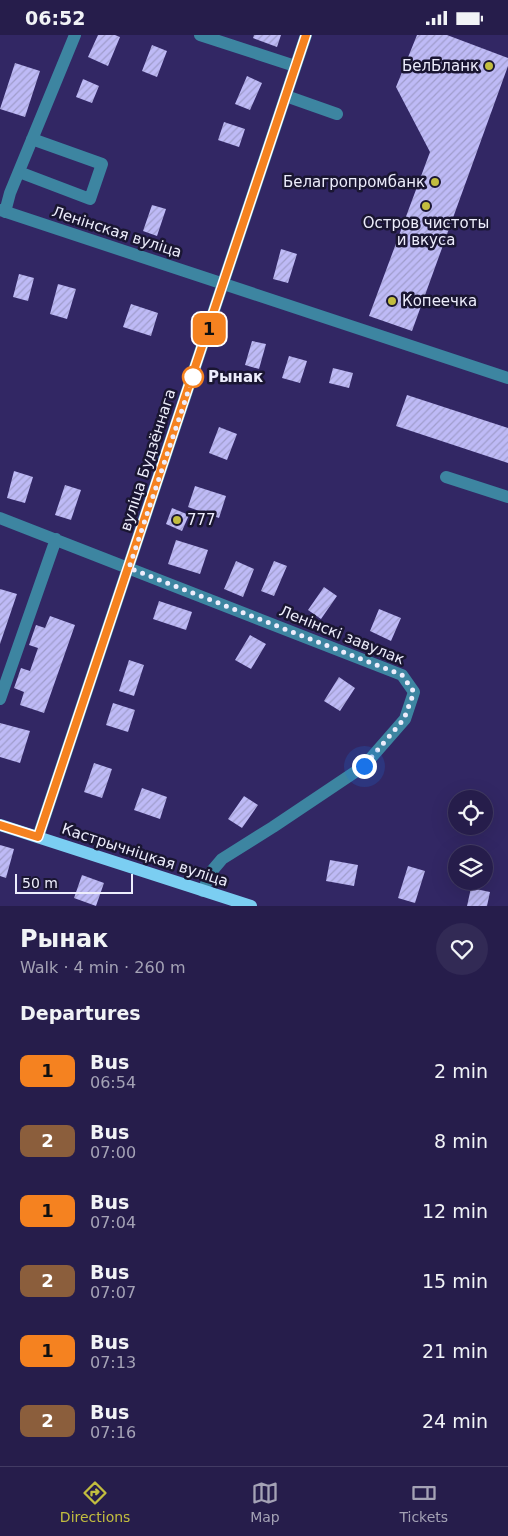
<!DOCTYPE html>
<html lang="en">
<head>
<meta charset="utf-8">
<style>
	:root { --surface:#261d4b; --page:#322a55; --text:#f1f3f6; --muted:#a4a2b5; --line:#423b63; --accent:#c2bd3f }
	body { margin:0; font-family:"DejaVu Sans",sans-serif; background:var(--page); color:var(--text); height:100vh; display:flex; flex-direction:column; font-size:19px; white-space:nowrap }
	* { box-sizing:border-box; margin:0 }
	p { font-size:16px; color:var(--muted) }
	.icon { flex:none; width:28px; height:28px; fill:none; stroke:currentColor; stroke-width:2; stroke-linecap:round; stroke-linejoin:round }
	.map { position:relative; height:871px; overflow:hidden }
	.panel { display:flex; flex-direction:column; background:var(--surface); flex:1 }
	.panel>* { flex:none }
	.badge { padding:0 10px; border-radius:8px; font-size:18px; line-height:32px }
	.controls { position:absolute; left:448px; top:755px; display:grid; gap:10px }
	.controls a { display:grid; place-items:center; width:45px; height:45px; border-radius:50%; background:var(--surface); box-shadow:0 5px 20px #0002,0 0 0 1px var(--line); font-size:25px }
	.scale { position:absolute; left:15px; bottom:12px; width:118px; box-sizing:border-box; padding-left:5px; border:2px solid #ededfc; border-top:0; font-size:14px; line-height:18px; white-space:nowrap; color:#ededfc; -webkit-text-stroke:4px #1a1632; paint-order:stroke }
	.you { position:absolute; width:25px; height:25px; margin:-12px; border:4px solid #fff; border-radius:50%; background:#1a73e8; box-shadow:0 0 0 8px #1a73e833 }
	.map>.badge { position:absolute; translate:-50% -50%; box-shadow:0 0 0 2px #fff }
	h2 { padding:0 20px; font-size:19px; line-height:45px }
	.round { display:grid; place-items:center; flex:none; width:52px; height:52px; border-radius:26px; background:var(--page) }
	.head { display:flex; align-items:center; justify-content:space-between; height:85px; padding:0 20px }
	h1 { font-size:24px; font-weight:800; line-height:38px }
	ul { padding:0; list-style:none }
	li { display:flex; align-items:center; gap:15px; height:70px; padding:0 20px }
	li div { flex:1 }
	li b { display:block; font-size:19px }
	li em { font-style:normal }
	li .badge { min-width:55px; font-weight:700; text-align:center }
	.status { display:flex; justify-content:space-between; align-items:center; height:35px; padding:0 25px; background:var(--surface); direction:ltr }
	.status svg { height:14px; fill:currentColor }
	.tabs { display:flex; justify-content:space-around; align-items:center; height:70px; border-top:1px solid var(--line); background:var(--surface); font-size:14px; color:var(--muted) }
	.tabs a { display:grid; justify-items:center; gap:2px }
	.tabs .selected { color:var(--accent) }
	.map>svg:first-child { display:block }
	.building { fill:url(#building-hatch) }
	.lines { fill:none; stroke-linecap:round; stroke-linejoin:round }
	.minor { stroke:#3d85a1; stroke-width:12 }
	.major { stroke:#7bcef2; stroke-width:12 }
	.line-casing { stroke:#fff; stroke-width:11 }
	.line { stroke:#f58220; stroke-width:8 }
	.walk { stroke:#ededfc; stroke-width:5; stroke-dasharray:0 9 }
	.poi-dot { fill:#c2bd3f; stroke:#1a1632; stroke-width:2 }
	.stop-dot { fill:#fff; stroke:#f58220; stroke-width:2.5 }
	.labels { text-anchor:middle; stroke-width:5; stroke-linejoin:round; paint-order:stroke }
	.poi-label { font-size:15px; fill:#ededfc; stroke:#1a1632; text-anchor:end }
	.street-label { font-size:15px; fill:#ededfc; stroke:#1a1632 }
	.stop-label { font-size:15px; font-weight:bold; fill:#ededfc; stroke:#1a1632; text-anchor:start }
</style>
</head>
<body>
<div class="status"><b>06:52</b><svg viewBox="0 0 49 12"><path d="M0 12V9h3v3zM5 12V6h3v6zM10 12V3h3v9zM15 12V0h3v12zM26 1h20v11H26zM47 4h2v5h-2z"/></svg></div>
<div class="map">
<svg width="508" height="871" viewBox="0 0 508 871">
	<defs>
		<pattern id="building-hatch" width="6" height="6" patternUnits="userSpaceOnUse" patternTransform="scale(1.25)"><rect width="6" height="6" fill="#bebaf6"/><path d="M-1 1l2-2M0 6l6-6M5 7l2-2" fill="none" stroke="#a09dcc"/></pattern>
	</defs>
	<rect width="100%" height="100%" fill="#322764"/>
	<path class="building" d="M98,0H115L120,2L108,31L88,22Z
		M254,0H281L277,12L253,3Z
		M417,0H447L508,23V31L412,296L369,281L430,117L396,52Z
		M152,10L167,16L157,42L142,36Z
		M15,28L40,36L25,82L0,74Z
		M247,41L262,48L250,75L235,69Z
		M83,44L99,51L92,68L76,62Z
		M224,87L245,94L239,112L218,105Z
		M152,170L166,174L157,201L143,196Z
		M281,214L297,219L288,248L273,244Z
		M19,239L34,243L28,266L13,262Z
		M58,249L76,254L67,284L50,279Z
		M131,269L158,278L151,301L123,292Z
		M252,306L266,309L259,334L245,330Z
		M289,321L307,326L300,348L282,343Z
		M333,333L353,338L349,353L329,348Z
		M407,360L508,393V428L396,391Z
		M219,392L237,399L227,425L209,418Z
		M14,436L33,442L25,468L7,463Z
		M65,450L81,455L71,485L55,480Z
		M195,451L226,461L219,483L188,472Z
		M172,473L189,480L182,496L166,489Z
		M176,505L208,515L200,539L168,529Z
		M236,526L254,534L243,562L224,554Z
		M274,526L287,531L274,561L261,556Z
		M324,552L337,561L321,584L308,575Z
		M0,554L17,559L0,609Z
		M159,566L192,577L186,595L153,584Z
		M379,574L401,583L391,606L370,596Z
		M50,581L75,590L44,678L20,670L24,657L14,653L21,633L30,636L38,613L29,610L36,590L45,593Z
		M250,600L266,609L251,634L235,625Z
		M129,625L144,630L134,661L119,656Z
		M339,642L355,653L340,676L324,666Z
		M113,668L135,675L128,697L106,690Z
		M0,688L30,696L20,728L0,722Z
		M94,728L112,734L102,763L84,757Z
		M142,753L167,762L160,784L134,775Z
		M244,761L258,770L242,793L228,784Z
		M0,810L14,814L6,843L0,841Z
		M330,825L358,830L354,851L326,846Z
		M408,831L425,836L415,868L398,863Z
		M82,840L104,848L96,871L74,863Z
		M471,853L490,857L487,871H467Z"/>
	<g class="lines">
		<path class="minor" d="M200,0L295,31
			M286,61L337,79
			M19,137L90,164L102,129L32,104
			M0,175L508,343
			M5,177L10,158L75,0
			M446,442L508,462
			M0,483L402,640L414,657L405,684L364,731L273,792L222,824L211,837L203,856
			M0,664L56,504
			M38,802L306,0"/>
		<path class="major" d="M0,790L251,871"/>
	</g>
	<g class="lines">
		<defs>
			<path id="line" d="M0,790L38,802L306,0"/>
		</defs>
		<use href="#line" class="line-casing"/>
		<use href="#line" class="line"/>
		<path class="walk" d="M193,342L129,533L402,640L414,657L404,684L364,731"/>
	</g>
	<g class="poi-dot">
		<circle cx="489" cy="31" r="5"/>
		<circle cx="435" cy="147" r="5"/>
		<circle cx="426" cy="171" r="5"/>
		<circle cx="392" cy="266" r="5"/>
		<circle cx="177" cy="485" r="5"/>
	</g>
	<circle class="stop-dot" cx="193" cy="342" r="10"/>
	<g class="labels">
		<g class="poi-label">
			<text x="479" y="36">БелБланк</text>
			<text x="425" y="152">Белагропромбанк</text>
			<text x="426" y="193" text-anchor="middle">Остров чистоты<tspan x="426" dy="17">и вкуса</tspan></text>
			<text x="402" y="271" text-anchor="start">Копеечка</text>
			<text x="187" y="490" text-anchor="start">777</text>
		</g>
		<g class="street-label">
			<text transform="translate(117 197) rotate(18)" y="5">Ленінская вуліца</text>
			<text transform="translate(148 425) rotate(-72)" y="5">вуліца Будзённага</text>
			<text transform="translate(342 600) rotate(22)" y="5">Ленінскі завулак</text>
			<text transform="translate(145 820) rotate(18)" y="5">Кастрычніцкая вуліца</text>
		</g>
		<g class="stop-label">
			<text x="208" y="347">Рынак</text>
		</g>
	</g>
</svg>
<div class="controls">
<a><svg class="icon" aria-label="locate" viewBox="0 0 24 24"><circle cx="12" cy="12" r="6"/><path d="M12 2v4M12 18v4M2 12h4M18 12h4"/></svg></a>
<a><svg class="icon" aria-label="layers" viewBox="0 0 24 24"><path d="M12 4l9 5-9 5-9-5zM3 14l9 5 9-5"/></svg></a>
</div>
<div class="scale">50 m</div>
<div class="you" style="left:364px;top:731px"></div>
<b class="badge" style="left:209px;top:294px;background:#f58220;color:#111">1</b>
</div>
<section class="panel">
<div class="head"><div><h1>Рынак</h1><p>Walk · 4 min · 260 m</p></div><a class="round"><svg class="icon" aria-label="heart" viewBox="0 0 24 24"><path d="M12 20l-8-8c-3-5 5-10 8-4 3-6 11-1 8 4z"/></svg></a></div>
<h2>Departures</h2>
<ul>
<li><span class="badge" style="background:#f58220;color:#111">1</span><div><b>Bus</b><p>06:54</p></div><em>2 min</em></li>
<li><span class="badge" style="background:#8b5e3c;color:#fff">2</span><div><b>Bus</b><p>07:00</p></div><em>8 min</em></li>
<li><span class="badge" style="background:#f58220;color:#111">1</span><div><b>Bus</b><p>07:04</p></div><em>12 min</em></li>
<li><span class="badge" style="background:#8b5e3c;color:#fff">2</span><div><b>Bus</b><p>07:07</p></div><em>15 min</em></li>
<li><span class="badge" style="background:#f58220;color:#111">1</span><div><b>Bus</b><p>07:13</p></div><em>21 min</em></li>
<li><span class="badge" style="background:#8b5e3c;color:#fff">2</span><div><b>Bus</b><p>07:16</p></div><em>24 min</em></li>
</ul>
</section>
<nav class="tabs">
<a class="selected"><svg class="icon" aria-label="directions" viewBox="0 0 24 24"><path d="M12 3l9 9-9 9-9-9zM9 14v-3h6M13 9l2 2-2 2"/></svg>Directions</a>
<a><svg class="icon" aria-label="map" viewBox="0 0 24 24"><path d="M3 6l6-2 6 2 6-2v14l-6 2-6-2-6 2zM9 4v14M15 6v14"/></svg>Map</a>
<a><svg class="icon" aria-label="tickets" viewBox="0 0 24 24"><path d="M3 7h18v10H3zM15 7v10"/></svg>Tickets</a>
</nav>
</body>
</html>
